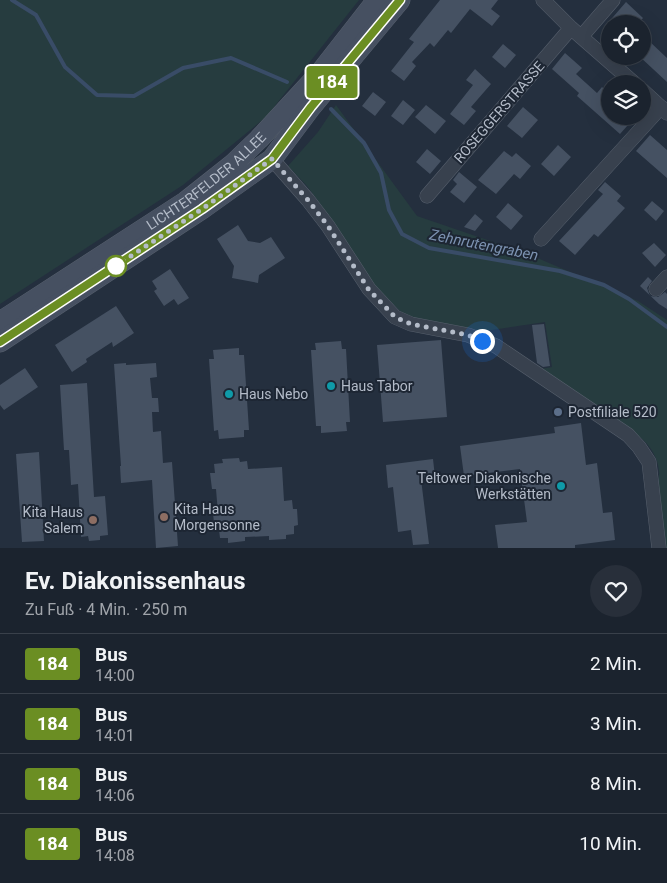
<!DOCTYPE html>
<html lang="de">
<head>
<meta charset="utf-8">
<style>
	:root { --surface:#1b232e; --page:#282f3a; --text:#f1f3f6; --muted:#a0a4aa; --line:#39404a }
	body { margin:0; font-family:Roboto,sans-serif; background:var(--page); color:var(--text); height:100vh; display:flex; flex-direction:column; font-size:19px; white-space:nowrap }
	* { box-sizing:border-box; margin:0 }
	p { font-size:16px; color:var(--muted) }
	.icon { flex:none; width:28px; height:28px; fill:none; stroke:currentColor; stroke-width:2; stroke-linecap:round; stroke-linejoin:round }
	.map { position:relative; height:548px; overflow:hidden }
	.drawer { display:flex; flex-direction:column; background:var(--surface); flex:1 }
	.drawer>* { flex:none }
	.badge { padding:0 10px; border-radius:4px; font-size:18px; line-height:32px }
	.tools { position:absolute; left:601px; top:15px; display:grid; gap:10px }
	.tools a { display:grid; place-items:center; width:50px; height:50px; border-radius:50%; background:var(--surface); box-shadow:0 5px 20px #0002,0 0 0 1px var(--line); font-size:25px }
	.you { position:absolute; width:25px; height:25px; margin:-12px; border:4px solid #fff; border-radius:50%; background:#1a73e8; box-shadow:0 0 0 8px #1a73e833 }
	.map>.badge { position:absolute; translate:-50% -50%; box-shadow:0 0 0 2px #fff }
	.round { display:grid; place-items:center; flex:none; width:52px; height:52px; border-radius:26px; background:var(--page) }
	.summary { display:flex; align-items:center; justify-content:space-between; height:85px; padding:0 25px }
	h1 { font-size:24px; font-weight:700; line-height:38px }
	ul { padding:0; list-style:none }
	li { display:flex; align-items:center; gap:15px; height:60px; padding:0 25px; border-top:1px solid var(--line) }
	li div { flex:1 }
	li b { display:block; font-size:19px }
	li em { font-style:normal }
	li .badge { min-width:55px; font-weight:700; text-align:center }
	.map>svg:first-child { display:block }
	.green { fill:#263c3f }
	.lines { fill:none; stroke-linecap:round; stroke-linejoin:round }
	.stream { stroke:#394c67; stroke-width:4 }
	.building { fill:#455162 }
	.street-casing { stroke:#565f6c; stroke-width:15 }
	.secondary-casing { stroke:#565f6c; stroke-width:21 }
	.street { stroke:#38414e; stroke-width:14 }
	.secondary { stroke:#465061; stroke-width:20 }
	.line-casing { stroke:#fff; stroke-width:11 }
	.line { stroke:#6b8e23; stroke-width:8 }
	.walk { stroke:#b4bcc9; stroke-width:5; stroke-dasharray:0 9 }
	.stop-dot { fill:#fff; stroke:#6b8e23; stroke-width:2.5 }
	.culture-dot { fill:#0f9aa8; stroke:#1d2633; stroke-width:2 }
	.service-dot { fill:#5c6f8a; stroke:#1d2633; stroke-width:2 }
	.education-dot { fill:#8d6e63; stroke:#1d2633; stroke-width:2 }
	.labels { text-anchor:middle; stroke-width:4; stroke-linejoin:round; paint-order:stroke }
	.street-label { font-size:14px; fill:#b4bcc9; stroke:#1d2633 }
	.poi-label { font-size:14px; fill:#b4bcc9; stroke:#1d2633; text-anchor:start }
	.water-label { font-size:15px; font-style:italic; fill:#7c92b1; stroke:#1d2633 }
</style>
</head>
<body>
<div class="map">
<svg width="667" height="548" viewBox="0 0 667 548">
	<rect width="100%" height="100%" fill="#242f3e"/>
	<path class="green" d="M0,0H359L266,117L183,185L0,304Z
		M336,105L417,216L528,254L638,301L667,320V548H663C661,529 659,509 657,490C657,483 660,477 659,471C658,454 644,436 628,431L535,370L552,367L545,322L479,332L432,325L403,314L369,280L334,223L307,186L288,166L318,132Z"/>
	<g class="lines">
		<path class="stream" d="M12,0L36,15L65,67L97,95L134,96L183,68L231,58L287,82
			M331,109L364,143L381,173L389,210L402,234L429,248L560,271L604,285L629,299L667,327"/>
	</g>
	<path class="building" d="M440,0H498L491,9L500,16L492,26L470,9L451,33L448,30L434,47L430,43L412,62L416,66L404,81L391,71L414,42L409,39Z
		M626,2L643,18L638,24H607Z
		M648,40L667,58V82L639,56H642V45Z
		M503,44L516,55L505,68L492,57Z
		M565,53L582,68L576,74L597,93L602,87L610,95V116H636L620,134L577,96L579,93L552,69Z
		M475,69L491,84L471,107L476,111L464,125L450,114L473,85L466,80Z
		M373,92L386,102L375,116L362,106Z
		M403,100L415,110L403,125L391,116Z
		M426,105L446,121L435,134L415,117Z
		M523,107L538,120L522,138L507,126Z
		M650,135L667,150V178L636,151Z
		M558,145L571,157L554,176L541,164Z
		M427,149L441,161L430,174L416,162Z
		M504,151L512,157L516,153L531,166L520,179L514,174L496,194L478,180Z
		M459,172L477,187L464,203L450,192L457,184L453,180Z
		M605,182L621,196L617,201L625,208L598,237L594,234L575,255L559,241L603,194L598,190Z
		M652,201L664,211L656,221L644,210Z
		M508,203L523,216L511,230L496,217Z
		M475,214L483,221L475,231L464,227Z
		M238,225L248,241L260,243L271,237L285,258L259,275L258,283L232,278L234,266L217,239Z
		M654,243L666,255L655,267L642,253Z
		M170,269L189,298L178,305L174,299L164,306L154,291L157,289L152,281Z
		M648,277L652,281L647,288L650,296L658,297L665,292L667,294V309L659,304L640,286Z
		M116,306L134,333L113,347L112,342L86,359L87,362L72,372L55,345Z
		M544,324L550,366L543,367L537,363L532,325Z
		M441,340L447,417L383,422L377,345Z
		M341,341L342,349H346L350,422H346L347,431L321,433V426H316L311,350H316L315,343Z
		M239,348V355H244L249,430H244V437L219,439L218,430L214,431L209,359H214L213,350Z
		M126,363V365L156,363L157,377L150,378L152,398H158L159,412H152L153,432L161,431L163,463L172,462L178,546L156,548L152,480L121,483L120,466H121L114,364Z
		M25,368L38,387L4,410L0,405V385Z
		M87,383L94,497L105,496L108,535L100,536V540L89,541L88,536L81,537L78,484L71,485L69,450H64L60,385Z
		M581,423L586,465L597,463L603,513L612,512L615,540L575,545V548H498L495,525L527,522L520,469L464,476L460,446L555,433L554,427Z
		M39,452L44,541L22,542L16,454Z
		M239,458L240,462L247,461L248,469L282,467L284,501L292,500L293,509H297L298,525L294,526V534L286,535V539L269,540V536L245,537V541L228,543V538H220L219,530L215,531L213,514H218L216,489H212L210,473H215L214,464L223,463L222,459Z
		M433,459L435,477L421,479L429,544L413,545L411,530L398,532L393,487L388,488L386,465Z"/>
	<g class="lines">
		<defs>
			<path id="street" d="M543,0L571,28L635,84
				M581,37L613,0
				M642,90L667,113
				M272,159L308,200L328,226L369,289L395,317L411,324L468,335L496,346L628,435L639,447L649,462L659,548
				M427,196L571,28
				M541,239L661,107
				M656,289L667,277"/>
			<g id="secondary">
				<path id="s1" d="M0,322L185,202L233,164L259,139L320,73L377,0"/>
				<path d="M0,342L202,209L272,159L311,107L400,0"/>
			</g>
		</defs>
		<use href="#street" class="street-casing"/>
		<use href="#secondary" class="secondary-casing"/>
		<use href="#street" class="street"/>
		<use href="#secondary" class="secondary"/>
	</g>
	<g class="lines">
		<defs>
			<path id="line" d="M0,342L202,209L272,159L311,107L400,0"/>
		</defs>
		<use href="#line" class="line-casing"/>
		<use href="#line" class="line"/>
		<path class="walk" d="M116,266L202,209L272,159L308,200L328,226L369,290L395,317L411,324L468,335L482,341"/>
	</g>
	<circle class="stop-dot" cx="116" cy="266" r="10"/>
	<g class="culture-dot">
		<circle cx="331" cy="386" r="5"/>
		<circle cx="229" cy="394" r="5"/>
		<circle cx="561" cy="486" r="5"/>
	</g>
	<circle class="service-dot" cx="558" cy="412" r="5"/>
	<g class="education-dot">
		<circle cx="164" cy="517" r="5"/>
		<circle cx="93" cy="520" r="5"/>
	</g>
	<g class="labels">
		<g class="street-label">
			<text transform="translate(499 112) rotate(-49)" y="5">ROSEGGERSTRASSE</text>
			<text dy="5" stroke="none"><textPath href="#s1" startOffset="250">LICHTERFELDER ALLEE</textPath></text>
		</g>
		<g class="poi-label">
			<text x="341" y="391">Haus Tabor</text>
			<text x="239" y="399">Haus Nebo</text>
			<text x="568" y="417">Postfiliale 520</text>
			<text x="551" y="483" text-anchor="end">Teltower Diakonische<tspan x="551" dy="16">Werkstätten</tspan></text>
			<text x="174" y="514">Kita Haus<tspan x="174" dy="16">Morgensonne</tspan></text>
			<text x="83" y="517" text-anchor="end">Kita Haus<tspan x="83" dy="16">Salem</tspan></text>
		</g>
		<g class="water-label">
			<text transform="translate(484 245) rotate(11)" y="5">Zehnrutengraben</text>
		</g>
	</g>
</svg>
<div class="tools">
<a><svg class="icon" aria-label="locate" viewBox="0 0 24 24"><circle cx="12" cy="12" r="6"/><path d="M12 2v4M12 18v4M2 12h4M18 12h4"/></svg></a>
<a><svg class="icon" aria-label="layers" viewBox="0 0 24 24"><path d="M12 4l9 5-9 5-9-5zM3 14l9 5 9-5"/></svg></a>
</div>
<div class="you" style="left:482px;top:341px"></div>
<b class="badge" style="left:332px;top:82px;background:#6b8e23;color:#fff">184</b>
</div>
<section class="drawer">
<div class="summary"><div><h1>Ev. Diakonissenhaus</h1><p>Zu Fuß · 4 Min. · 250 m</p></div><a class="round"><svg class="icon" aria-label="heart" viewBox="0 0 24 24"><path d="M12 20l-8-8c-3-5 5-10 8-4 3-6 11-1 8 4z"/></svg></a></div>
<ul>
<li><span class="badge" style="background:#6b8e23;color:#fff">184</span><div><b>Bus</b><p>14:00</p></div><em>2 Min.</em></li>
<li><span class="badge" style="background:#6b8e23;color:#fff">184</span><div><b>Bus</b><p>14:01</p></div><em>3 Min.</em></li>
<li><span class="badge" style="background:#6b8e23;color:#fff">184</span><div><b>Bus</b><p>14:06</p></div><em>8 Min.</em></li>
<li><span class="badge" style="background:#6b8e23;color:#fff">184</span><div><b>Bus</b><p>14:08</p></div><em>10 Min.</em></li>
</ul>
</section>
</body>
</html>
